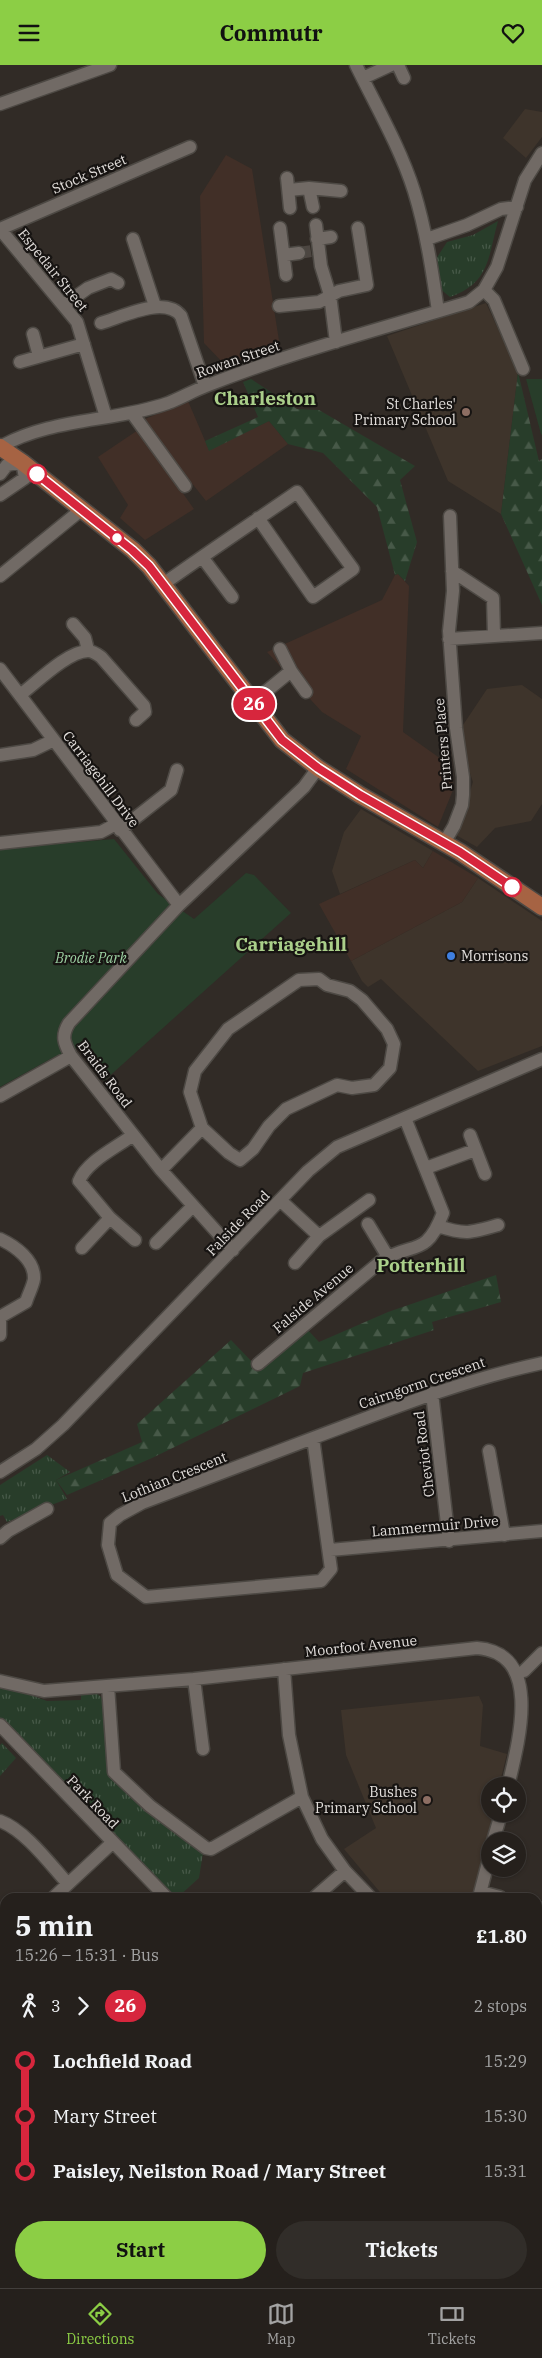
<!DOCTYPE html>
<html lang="en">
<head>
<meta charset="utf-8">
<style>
	:root { --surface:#25201c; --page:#312d29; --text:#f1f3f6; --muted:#a3a3a3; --line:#423e3b; --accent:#8cce45 }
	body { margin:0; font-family:"IBM Plex Serif",serif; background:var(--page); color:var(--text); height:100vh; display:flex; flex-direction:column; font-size:19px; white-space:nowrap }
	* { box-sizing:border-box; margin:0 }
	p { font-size:16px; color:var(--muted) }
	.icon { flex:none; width:28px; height:28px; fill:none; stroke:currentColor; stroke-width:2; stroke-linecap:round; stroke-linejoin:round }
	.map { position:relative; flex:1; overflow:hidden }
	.panel { position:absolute; left:0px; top:1828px; width:542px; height:396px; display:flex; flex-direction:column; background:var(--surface); border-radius:15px 15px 0 0; box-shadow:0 1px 4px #0004,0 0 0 1px var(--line) }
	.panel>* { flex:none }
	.badge { padding:0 10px; border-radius:16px; font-size:18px; line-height:32px }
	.buttons { position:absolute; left:481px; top:1712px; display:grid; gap:10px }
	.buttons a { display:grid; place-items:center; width:45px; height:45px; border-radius:50%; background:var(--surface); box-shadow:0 1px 4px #0004,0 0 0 1px var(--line); font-size:25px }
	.map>.badge { position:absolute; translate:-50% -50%; box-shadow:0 0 0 2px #fff }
	.legs { display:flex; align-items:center; gap:8px; height:55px; padding:0 15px; font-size:16px }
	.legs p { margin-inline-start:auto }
	.headline { display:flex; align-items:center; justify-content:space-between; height:85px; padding:0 15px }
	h1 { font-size:28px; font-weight:700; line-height:38px }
	.action { display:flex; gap:10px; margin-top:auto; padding:10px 15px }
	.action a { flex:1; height:58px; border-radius:30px; background:var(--accent); color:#111; font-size:20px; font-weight:700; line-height:58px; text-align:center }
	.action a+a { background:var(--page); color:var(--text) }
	ul { padding:0 15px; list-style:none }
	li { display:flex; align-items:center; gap:18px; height:55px; font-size:19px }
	li i { display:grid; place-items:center; width:8px; height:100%; margin:0 6px; background:currentColor }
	li i::after { content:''; width:12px; height:12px; margin:-6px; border:4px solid; border-radius:50%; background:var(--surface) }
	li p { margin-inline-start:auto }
	li:first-child i { background:linear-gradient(#0000 50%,currentColor 0) }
	li:last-child i { background:linear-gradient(currentColor 50%,#0000 0) }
	header { display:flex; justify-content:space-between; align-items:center; height:65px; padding:0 15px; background:var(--accent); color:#111; font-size:22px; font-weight:700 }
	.menu { display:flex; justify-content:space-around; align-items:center; height:70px; border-top:1px solid var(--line); background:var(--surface); font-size:14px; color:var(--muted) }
	.menu a { display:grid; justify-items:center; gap:2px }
	.menu .selected { color:var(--accent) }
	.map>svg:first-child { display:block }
	.built { fill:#3e342b }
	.industrial { fill:#412f27 }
	.grass { fill:url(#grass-tufts) }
	.forest { fill:url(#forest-firs) }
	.green { fill:#283d2a }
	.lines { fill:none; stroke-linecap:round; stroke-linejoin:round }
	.minor-tunnel { stroke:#4c4641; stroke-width:12; stroke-dasharray:12 6; stroke-linecap:butt }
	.minor-casing { stroke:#4d4944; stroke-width:15 }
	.major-casing { stroke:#4d4944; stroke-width:19 }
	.minor { stroke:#716a65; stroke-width:12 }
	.major { stroke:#a66343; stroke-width:16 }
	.line-1-casing { stroke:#fff; stroke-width:11 }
	.line-1 { stroke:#d7263d; stroke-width:8 }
	.education-dot { fill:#8d6e63; stroke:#171412; stroke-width:2 }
	.stop-1-dot { fill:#fff; stroke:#d7263d; stroke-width:2.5 }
	.shop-dot { fill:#3f7fe0; stroke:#171412; stroke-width:2 }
	.labels { text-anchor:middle; stroke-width:4.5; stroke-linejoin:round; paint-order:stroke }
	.street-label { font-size:14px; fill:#e2dedb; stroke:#171412 }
	.poi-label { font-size:14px; fill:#e2dedb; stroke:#171412; text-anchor:end }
	.park-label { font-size:14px; font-style:italic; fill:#9dd1a3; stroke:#171412 }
	.district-label { font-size:19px; font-weight:bold; fill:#aacf8a; stroke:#171412 }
</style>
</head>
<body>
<header><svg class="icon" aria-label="menu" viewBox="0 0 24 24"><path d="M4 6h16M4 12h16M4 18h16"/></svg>Commutr<svg class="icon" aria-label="heart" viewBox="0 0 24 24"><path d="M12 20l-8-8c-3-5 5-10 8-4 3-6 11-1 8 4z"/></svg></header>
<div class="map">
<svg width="542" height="2223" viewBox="0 0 542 2223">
	<defs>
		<pattern id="grass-tufts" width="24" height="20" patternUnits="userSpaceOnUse" patternTransform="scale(1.25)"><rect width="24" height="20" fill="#283d2a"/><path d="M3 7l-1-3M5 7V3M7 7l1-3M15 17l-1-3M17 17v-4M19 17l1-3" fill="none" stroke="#475948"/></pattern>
		<pattern id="forest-firs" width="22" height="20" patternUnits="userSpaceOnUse" patternTransform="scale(1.25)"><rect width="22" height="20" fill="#283d2a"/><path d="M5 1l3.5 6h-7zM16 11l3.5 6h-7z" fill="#475948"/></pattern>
	</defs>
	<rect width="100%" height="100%" fill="#312b26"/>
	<path class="built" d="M525,44L542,47V72L526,93L503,73Z
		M486,238L518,307L501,449L448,416L387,271Z
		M522,620L542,634V739L531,756L495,763L477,782L456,770L473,717L457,669L487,624Z
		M361,744L433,786L423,803L415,795L340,829L332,806L344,767Z
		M478,813L542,856V981L478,1006L381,914L368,922L362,916L351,896L462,837Z
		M479,1631L483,1640L480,1681L507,1689L499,1721H490V1749H493L472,1832H384L344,1784L376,1763L346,1690L341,1645Z
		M542,2044V2132L538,2130V2045Z
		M538,2216L542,2218V2223H304L310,2219H538Z"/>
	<path class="industrial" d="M226,90L252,104L280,282L225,300L204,278L200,131Z
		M188,336L209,385L269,356L288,379L206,436L145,359V354Z
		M138,365L194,444L145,475L120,453L128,440L98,392Z
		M398,509L409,521L403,667L451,701L453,725L438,762L346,704L361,671L322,647L267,587L382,535L395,510Z
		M433,786L478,813L462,837L351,896L319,839L415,795L423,803Z"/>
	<path class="grass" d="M498,156C488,192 490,218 450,232L439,223L436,194L447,177L473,170Z
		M47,1390L70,1407L56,1415L67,1434L7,1457L3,1450L0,1451V1420Z
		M0,1619L47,1636L81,1635V1628L94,1626L101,1632L104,1642L111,1712L203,1788L199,1813L178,1832H173L0,1655Z
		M2,1678L16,1693L0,1711V1680Z"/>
	<path class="forest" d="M518,307L539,396L542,394V540L501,449Z
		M251,314L297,344L319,345L415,401L400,415L417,477L405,516L398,509L395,510L377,442L323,388L288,379L269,356L209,386L205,376L258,352L243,317Z
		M496,1210L501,1237L432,1257L434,1265L303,1308L300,1321L152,1393L67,1430L56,1415L142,1377L137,1359L231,1275L258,1303L307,1264L319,1277L388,1247Z"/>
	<path class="green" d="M526,314H542V370L541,369Z
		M114,774L158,829L194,854L246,808L254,810L291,848L104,1016L77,983L54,992L0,1022V784Z
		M12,2219H34L35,2223H2Z"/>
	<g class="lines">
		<path class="minor-tunnel" d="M299,188L318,185"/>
		<defs>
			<path id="minor" d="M356,0C376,41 400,82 414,126C426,165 432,205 438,246
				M398,0L404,13
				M363,13L391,0
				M0,39L110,0
				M287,113L290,143
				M309,123L313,142
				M289,125L309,123L341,126
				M316,160L321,201L330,230L336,277
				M280,163L286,210
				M133,174L155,241
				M317,174L331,172
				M427,174L467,160L501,144L517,142
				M284,190L299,188
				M484,225L494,235L523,304
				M64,240L88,223L111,214L118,218
				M279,241L319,237L339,226L367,220L358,163
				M101,258C122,252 165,230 181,251L205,321
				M33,269L39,291
				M20,297L84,279
				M132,348L185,421
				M106,352L77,257L0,164L190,82
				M0,382C50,353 114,357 168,338C181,333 193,326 206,321C291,287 381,264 469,237L484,225L497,202L525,115L542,88
				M0,409L7,400L22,397L25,413L0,430
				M202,492L232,532
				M452,506L493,533L494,570
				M0,511L81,445
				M162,520C207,488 252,458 297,427L353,504L313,532L258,453
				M73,559L85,573L88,585
				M449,574L542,568
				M280,584L291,606L306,627
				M0,604L179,840
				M20,630C36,618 68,586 88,586C93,586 97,589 101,592L144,641L145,647L136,655
				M253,637L291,606
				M0,690L33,685L54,675
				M120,765L171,725L177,705
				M0,778L101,767L116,759
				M444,778L454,761L462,740L463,730V712L456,663L449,566L453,526L450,451
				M0,1031L71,991
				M133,1070C116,1083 87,1096 79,1116L110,1153L135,1175
				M470,1070L485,1109
				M426,1103L475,1085
				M161,1105L202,1063L190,1027L195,1006L228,964L299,915L319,914L327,920L350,926L362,935L387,964L394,979L390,1003L374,1020L352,1023L337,1020L286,1044L269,1061L253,1084L240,1095L229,1088L202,1063
				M280,1135L319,1171
				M368,1159L388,1192
				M438,1161C465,1170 471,1168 498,1160
				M0,1174C15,1181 35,1195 34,1214C33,1221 28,1230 26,1237L0,1252
				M156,1178L193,1141
				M82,1183L110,1153
				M233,1185L161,1105L71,991C64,978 61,971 69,958L179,840L304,722L318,703
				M295,1198L319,1171L369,1135
				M0,1251V1270
				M258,1299L380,1197C412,1175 425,1195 443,1148L405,1053
				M432,1328L449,1476
				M313,1373L331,1504L321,1516L146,1532L117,1510L108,1480L110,1458L120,1450L142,1438Z
				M313,1373C388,1345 463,1315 542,1298
				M489,1386L504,1470
				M0,1407L36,1384L63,1360L308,1106L337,1082L542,994
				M0,1473L8,1466L47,1444
				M330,1485L542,1466
				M284,1604L289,1670L302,1732L322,1774L345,1806L370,1832
				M524,1606L542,1588
				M194,1614L203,1684
				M0,1616L44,1626L194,1614L477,1583C542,1588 520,1672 508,1721
				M108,1621L114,1707L150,1741L206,1783L211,1784L302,1732
				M0,1660L166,1832
				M0,1756C25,1765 50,1799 68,1819
				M493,1776L501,1749
				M481,1827L500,1832
				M54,1832L112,1778
				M315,1832L345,1806
				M479,1832L490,1790
				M538,1843L542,1844
				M0,1853H5
				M538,1934L542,1939
				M538,2031H542
				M0,2062L5,2060
				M0,2208L5,2206
				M245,2219L249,2223"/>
			<path id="major" d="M0,382L22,397L133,485L149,501L282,675L318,703L360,730L460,787L542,842"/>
		</defs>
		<use href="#minor" class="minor-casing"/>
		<use href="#major" class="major-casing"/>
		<use href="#minor" class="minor"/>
		<use href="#major" class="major"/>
	</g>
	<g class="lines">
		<defs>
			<path id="line-1" d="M37,409L132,485L149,501L282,675L318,703L360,730L460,787L512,822"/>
		</defs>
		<use href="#line-1" class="line-1-casing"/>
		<use href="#line-1" class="line-1"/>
	</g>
	<g class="education-dot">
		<circle cx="466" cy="347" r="5"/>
		<circle cx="427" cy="1735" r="5"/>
	</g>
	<g class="stop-1-dot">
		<circle cx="37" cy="409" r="9"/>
		<circle cx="117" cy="473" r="6"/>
		<circle cx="512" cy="822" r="9"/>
	</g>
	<circle class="shop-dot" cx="451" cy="891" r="5"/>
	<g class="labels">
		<g class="street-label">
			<text transform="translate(89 109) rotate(-23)" y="5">Stock Street</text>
			<text transform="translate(53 205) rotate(51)" y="5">Espedair Street</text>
			<text transform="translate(238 294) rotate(-19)" y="5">Rowan Street</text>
			<text transform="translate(443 679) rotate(-95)" y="5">Printers Place</text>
			<text transform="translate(101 714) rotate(53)" y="5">Carriagehill Drive</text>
			<text transform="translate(105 1009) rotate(53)" y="5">Braids Road</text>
			<text transform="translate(238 1158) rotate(-46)" y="5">Falside Road</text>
			<text transform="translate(313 1233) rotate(-40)" y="5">Falside Avenue</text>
			<text transform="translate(422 1318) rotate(-19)" y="5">Cairngorm Crescent</text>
			<text transform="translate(424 1389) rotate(-97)" y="5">Cheviot Road</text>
			<text transform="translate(174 1412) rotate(-22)" y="5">Lothian Crescent</text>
			<text transform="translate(435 1461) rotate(-5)" y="5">Lammermuir Drive</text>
			<text transform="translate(361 1581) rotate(-6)" y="5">Moorfoot Avenue</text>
			<text transform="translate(93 1737) rotate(46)" y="5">Park Road</text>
		</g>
		<g class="poi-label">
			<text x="456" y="344">St Charles'<tspan x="456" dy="16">Primary School</tspan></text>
			<text x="461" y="896" text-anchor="start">Morrisons</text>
			<text x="417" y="1732">Bushes<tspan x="417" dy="16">Primary School</tspan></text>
		</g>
		<g class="park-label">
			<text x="91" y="898">Brodie Park</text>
		</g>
		<g class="district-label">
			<text x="265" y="340">Charleston</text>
			<text x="291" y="886">Carriagehill</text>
			<text x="421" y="1207">Potterhill</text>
		</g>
	</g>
</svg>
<div class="buttons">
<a><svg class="icon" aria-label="locate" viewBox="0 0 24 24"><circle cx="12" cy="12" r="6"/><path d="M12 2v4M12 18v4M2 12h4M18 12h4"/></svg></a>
<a><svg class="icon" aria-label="layers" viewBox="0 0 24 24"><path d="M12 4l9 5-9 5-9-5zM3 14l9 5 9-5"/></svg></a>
</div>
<b class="badge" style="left:254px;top:639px;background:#d7263d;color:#fff">26</b>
<section class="panel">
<div class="headline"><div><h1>5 min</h1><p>15:26 – 15:31 · Bus</p></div><b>£1.80</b></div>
<div class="legs"><svg class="icon" aria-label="walk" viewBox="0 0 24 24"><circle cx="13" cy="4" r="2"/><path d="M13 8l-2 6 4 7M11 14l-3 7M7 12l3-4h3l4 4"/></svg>3<svg class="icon" aria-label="forward" viewBox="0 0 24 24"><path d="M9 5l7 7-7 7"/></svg><b class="badge" style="background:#d7263d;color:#fff">26</b><p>2 stops</p></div>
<ul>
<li><i style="color:#d7263d"></i><b>Lochfield Road</b><p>15:29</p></li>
<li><i style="color:#d7263d"></i><span>Mary Street</span><p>15:30</p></li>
<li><i style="color:#d7263d"></i><b>Paisley, Neilston Road / Mary Street</b><p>15:31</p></li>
</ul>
<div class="action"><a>Start</a><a>Tickets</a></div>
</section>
</div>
<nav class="menu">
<a class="selected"><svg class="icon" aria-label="directions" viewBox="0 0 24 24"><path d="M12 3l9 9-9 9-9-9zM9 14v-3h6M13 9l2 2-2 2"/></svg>Directions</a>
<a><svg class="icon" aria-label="map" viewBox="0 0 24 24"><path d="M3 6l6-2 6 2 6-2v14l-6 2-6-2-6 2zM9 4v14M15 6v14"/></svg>Map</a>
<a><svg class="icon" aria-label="tickets" viewBox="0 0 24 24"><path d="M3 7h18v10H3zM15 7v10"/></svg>Tickets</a>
</nav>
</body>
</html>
